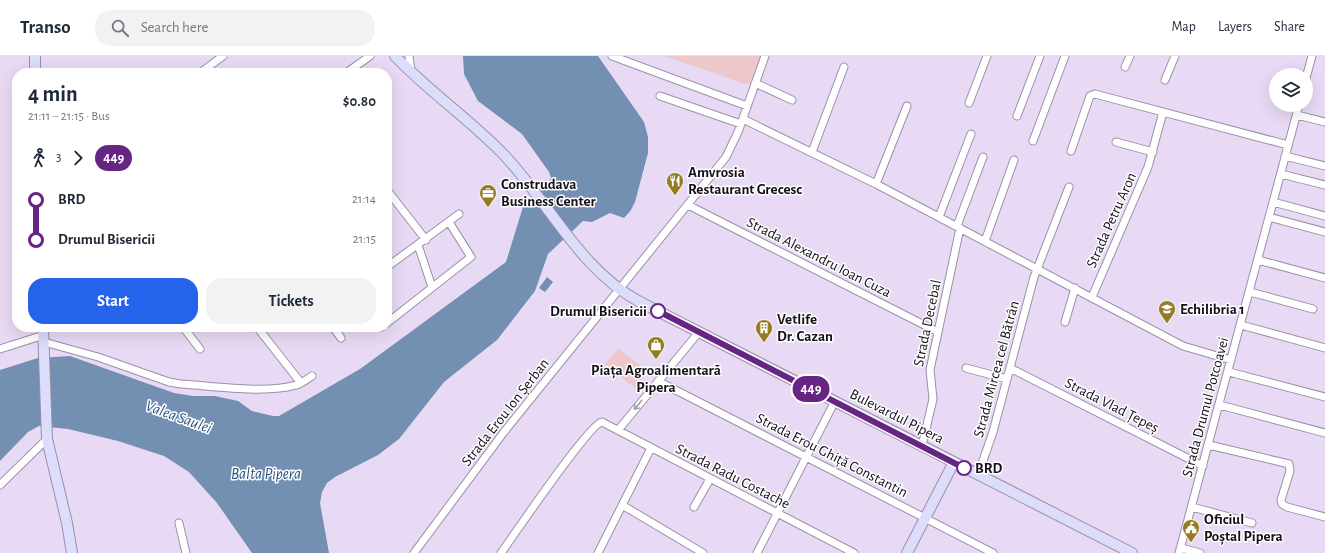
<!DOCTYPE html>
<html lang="en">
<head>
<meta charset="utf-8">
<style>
	:root { --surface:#fff; --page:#f2f2f3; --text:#1f2937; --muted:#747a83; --line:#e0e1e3; --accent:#2563eb }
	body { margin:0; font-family:"Alegreya Sans",sans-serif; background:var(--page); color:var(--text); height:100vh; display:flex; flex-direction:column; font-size:15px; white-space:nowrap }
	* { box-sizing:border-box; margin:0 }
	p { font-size:13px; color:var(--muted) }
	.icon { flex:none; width:22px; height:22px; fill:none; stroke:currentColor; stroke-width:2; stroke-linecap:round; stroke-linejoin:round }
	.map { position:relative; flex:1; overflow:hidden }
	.sheet { position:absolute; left:12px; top:12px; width:380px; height:264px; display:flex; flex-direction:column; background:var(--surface); border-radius:16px; box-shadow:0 4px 16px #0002 }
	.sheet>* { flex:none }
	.badge { padding:0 8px; border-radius:13px; font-size:14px; line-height:26px }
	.fabs { position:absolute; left:1269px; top:12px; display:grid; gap:8px }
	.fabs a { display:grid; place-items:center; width:44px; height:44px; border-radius:50%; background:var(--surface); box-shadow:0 4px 16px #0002; font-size:20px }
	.map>.badge { position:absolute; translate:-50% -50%; box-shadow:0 0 0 2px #fff }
	.legs { display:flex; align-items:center; gap:6px; height:44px; padding:0 16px; font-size:13px }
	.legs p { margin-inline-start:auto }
	.headline { display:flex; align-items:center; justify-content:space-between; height:68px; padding:0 16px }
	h1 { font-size:22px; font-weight:700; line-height:30px }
	.cta { display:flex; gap:8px; margin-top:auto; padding:8px 16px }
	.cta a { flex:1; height:46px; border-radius:16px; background:var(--accent); color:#fff; font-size:16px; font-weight:700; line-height:46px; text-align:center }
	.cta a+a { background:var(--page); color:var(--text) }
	ul { padding:0 16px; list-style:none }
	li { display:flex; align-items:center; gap:14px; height:40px; font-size:15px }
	li i { display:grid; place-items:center; width:6px; height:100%; margin:0 5px; background:currentColor }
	li i::after { content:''; width:10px; height:10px; margin:-5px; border:3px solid; border-radius:50%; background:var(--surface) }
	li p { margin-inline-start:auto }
	li:first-child i { background:linear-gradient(#0000 50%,currentColor 0) }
	li:last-child i { background:linear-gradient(currentColor 50%,#0000 0) }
	header { display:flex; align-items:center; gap:24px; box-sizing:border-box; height:56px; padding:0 20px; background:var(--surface); border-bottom:1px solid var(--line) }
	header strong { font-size:19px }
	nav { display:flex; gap:22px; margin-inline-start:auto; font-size:14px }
	.search { width:280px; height:36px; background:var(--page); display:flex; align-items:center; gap:10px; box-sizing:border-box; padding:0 14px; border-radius:16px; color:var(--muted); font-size:15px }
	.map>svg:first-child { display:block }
	.green { fill:#eec7cd }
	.water { fill:#738fb1 }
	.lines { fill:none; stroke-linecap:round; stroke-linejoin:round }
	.street-casing { stroke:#9c8fa7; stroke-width:9 }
	.secondary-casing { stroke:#9c8fa7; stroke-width:12 }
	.street { stroke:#fff; stroke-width:7 }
	.secondary { stroke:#dcdcfb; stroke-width:10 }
	.oneway { stroke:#a19fa3 }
	.line-1-casing { stroke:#fff; stroke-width:9 }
	.line-1 { stroke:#662483; stroke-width:6 }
	.stop-1-dot { fill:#fff; stroke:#662483; stroke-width:2 }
	.labels { text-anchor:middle; stroke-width:3; stroke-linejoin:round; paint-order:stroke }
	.poi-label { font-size:15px; font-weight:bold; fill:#140f18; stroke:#fff; text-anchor:start }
	.street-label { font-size:15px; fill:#140f18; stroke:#fff }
	.stop-label { font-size:15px; font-weight:bold; fill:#140f18; stroke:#fff; text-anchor:end }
	.water-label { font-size:16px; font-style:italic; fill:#285280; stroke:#fff }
</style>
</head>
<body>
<header>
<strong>Transo</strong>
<div class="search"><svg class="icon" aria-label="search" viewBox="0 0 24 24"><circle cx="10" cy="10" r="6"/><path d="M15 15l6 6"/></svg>Search here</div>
<nav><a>Map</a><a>Layers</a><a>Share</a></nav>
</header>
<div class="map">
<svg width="1325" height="497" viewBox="0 0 1325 497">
	<rect width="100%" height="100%" fill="#e8daf4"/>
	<path class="green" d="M664,0H761L750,28H745Z
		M618,292L648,316L635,332L605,308Z"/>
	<path class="water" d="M463,0H598L644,66L648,81V97L635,146L631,154L624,162L610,157L592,166L583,165L548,198L535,235L497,284L444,326L399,383L378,399L335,421L327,427L322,436L320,447L329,497H252L217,447L189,416L164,400L118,385L68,373L39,370L28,376L0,405V314L38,302L70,300L174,337L193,340H215L238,345L252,355L273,360H279L360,313L506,206L523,151L548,128L551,122L549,116L522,78L478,45L464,18Z
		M547,221L553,226L545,236L539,232Z"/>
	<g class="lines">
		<defs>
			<path id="street" d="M409,0L411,15
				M612,0L747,50
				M1125,11L1130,0
				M200,17L223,0
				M346,17L370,0
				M1306,22L1312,0
				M1165,24L1175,0
				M755,27L792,44
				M660,40L741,68
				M969,47L987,0
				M1297,59L1325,66
				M1017,60L1040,0
				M743,63L876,128L1183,290L1231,304
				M1033,85L1065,0
				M1116,86L1153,96
				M1071,95L1090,40L1095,38L1288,89
				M812,96L844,11
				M1285,100L1325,110
				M1281,118L1325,129
				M876,128L907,50
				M387,134L426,184
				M1273,146L1325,160
				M688,149L938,276
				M939,161L971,78
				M1269,161L1325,176
				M957,170L983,101
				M985,185L1014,104
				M418,189L432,231
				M1258,204L1325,222
				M387,211L459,158
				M1250,236L1313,253
				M1092,241L1148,111L1163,56
				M1065,266L1075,232
				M387,267L471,201L449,166
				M1241,269L1325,292
				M183,271L200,293
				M257,271L301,327
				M333,271L341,282
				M377,271H381
				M44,286L98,301L169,326L181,328C214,330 265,338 296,329C301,328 307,323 312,320
				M0,293L44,279
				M966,312L1007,323
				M1010,312L1203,410
				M1229,316L1325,341
				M658,325L993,497
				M1220,349L1325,377
				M619,373L699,276
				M1209,389L1289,408L1290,415L1281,444L1282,448L1287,451L1325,461
				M922,390L933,343L930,314L960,172
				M978,419L993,376L1034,221L1069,131
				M0,429L47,383
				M622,449L703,497
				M694,451L710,423
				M1192,451L1252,467
				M179,467L186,497
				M1181,492L1200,497
				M414,497L504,376L726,101L738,76L765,0
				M501,497C514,479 589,368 602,366L854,497
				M598,497L651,392
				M757,497L835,345
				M1179,497L1299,49"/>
			<path id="secondary" d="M395,0C429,36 471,64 505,100C550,148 580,214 640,246L1132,497
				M35,17V0
				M43,271L47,383L67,467L72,497
				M907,497L954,406"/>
		</defs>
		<use href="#street" class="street-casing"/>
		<use href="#secondary" class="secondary-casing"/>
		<use href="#street" class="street"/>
		<use href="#secondary" class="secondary"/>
	</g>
	<defs><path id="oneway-shaft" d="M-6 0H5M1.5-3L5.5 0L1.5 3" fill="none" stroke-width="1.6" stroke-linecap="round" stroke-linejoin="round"/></defs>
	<use class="oneway" href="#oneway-shaft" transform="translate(638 349) rotate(129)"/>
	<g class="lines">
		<defs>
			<path id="line-1" d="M658,255L964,412"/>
		</defs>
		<use href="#line-1" class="line-1-casing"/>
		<use href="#line-1" class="line-1"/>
	</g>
	<defs>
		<symbol id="restaurant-pin" viewBox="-11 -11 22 30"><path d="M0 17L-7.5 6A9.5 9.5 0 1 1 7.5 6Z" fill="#957b22" stroke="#fff"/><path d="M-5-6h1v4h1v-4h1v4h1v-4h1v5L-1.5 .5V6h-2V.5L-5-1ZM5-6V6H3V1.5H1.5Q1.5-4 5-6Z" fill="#fff"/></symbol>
		<symbol id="office-pin" viewBox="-11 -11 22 30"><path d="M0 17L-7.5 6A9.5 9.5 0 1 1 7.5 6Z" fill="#957b22" stroke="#fff"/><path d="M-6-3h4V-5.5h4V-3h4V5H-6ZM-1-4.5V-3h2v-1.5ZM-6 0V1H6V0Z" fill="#fff"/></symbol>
		<symbol id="school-pin" viewBox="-11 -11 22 30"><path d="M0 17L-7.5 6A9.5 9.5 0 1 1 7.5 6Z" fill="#957b22" stroke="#fff"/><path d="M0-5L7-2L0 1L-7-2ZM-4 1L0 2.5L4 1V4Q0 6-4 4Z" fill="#fff"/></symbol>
		<symbol id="building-pin" viewBox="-11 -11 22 30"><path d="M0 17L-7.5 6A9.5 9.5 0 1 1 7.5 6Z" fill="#957b22" stroke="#fff"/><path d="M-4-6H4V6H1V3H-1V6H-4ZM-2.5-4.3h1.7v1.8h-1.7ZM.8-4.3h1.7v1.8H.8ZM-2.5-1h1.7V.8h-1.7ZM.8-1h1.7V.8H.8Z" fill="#fff"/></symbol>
		<symbol id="shop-pin" viewBox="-11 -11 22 30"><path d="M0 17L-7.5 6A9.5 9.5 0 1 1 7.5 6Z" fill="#957b22" stroke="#fff"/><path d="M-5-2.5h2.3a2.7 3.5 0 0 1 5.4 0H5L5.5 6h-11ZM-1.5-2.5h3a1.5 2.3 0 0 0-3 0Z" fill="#fff"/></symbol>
		<symbol id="civic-pin" viewBox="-11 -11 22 30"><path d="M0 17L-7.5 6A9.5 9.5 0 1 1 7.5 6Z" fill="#957b22" stroke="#fff"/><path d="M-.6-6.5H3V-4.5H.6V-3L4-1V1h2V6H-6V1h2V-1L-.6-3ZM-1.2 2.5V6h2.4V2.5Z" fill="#fff"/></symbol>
	</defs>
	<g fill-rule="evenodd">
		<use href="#restaurant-pin" x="665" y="115" width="20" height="27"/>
		<use href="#office-pin" x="478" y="127" width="20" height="27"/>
		<use href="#school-pin" x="1157" y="243" width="20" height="27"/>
		<use href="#building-pin" x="754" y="262" width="20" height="27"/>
		<use href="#shop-pin" x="646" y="279" width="20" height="27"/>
		<use href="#civic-pin" x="1181" y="462" width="20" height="27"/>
	</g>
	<g class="stop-1-dot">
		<circle cx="658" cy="255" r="7"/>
		<circle cx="964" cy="412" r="7"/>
	</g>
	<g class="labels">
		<g class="poi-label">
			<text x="688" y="121">Amvrosia<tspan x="688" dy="17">Restaurant Grecesc</tspan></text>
			<text x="501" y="133">Construdava<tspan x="501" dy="17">Business Center</tspan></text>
			<text x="1180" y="258">Echilibria 1</text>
			<text x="777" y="268">Vetlife<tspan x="777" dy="17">Dr. Cazan</tspan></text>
			<text x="656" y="319" text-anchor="middle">Piața Agroalimentară<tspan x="656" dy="17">Pipera</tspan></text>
			<text x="1204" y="468">Oficiul<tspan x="1204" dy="17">Poștal Pipera</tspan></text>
		</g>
		<g class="street-label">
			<text transform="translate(1111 164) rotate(-66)" y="5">Strada Petru Aron</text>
			<text transform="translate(819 201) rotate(27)" y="5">Strada Alexandru Ioan Cuza</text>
			<text transform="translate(927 267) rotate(-78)" y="5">Strada Decebal</text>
			<text transform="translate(996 313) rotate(-75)" y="5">Strada Mircea cel Bătrân</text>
			<text transform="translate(1112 349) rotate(27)" y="5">Strada Vlad Țepeș</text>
			<text transform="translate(1205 351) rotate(-75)" y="5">Strada Drumul Potcoavei</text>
			<text transform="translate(505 356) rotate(-52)" y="5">Strada Erou Ion Șerban</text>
			<text transform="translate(897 360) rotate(27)" y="5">Bulevardul Pipera</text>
			<text transform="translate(832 399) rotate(27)" y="5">Strada Erou Ghiță Constantin</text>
			<text transform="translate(733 420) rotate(27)" y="5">Strada Radu Costache</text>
		</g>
		<g class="stop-label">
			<text x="647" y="260">Drumul Bisericii</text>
			<text x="975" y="417" text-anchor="start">BRD</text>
		</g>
		<g class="water-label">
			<text transform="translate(179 360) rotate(20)" y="6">Valea Saulei</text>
			<text x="266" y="423">Balta Pipera</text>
		</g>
	</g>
</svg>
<div class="fabs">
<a><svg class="icon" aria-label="layers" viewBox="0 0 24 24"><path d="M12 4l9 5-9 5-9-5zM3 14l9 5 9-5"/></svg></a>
</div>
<b class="badge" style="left:811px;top:333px;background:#662483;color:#fff">449</b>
<section class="sheet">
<div class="headline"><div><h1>4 min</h1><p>21:11 – 21:15 · Bus</p></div><b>$0.80</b></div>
<div class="legs"><svg class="icon" aria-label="walk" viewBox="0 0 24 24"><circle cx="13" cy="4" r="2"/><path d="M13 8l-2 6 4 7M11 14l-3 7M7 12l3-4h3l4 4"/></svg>3<svg class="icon" aria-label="forward" viewBox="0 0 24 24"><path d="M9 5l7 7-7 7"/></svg><b class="badge" style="background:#662483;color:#fff">449</b></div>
<ul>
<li><i style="color:#662483"></i><b>BRD</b><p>21:14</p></li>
<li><i style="color:#662483"></i><b>Drumul Bisericii</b><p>21:15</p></li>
</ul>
<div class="cta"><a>Start</a><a>Tickets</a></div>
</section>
</div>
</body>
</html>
